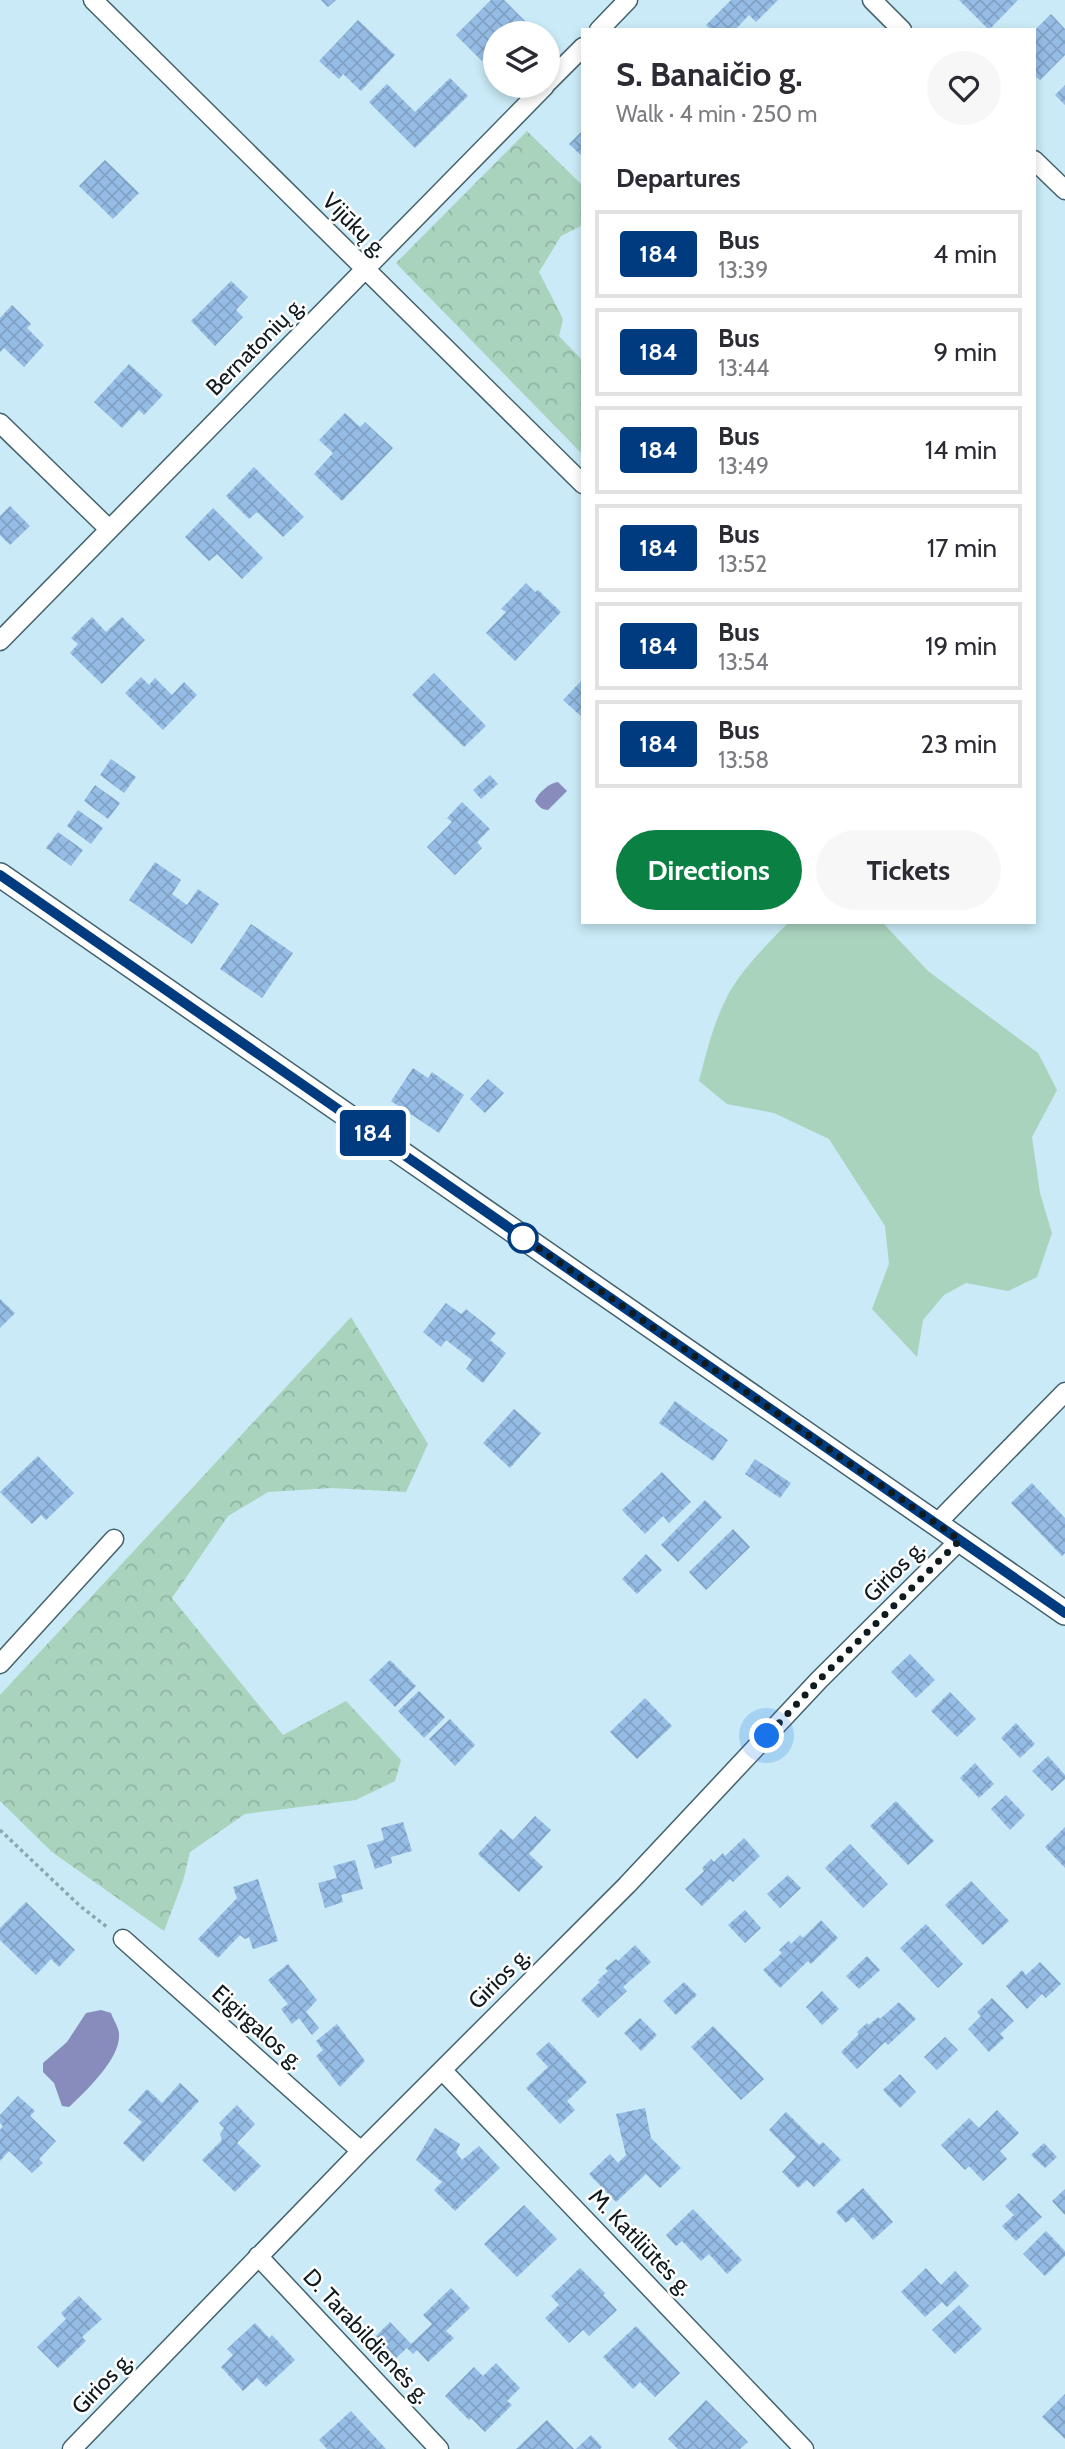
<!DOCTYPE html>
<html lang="en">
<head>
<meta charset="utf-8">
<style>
	:root { --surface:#fff; --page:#f7f7f7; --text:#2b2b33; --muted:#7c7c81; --line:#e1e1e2; --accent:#0b8043 }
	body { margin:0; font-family:Cabin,sans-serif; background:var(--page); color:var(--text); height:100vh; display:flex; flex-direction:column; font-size:26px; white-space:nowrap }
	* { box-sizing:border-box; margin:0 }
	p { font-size:23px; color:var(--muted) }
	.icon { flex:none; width:38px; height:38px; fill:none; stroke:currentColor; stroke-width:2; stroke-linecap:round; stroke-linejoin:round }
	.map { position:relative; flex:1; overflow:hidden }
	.side { position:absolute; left:581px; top:28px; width:455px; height:896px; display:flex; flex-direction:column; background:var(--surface); border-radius:0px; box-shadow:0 4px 10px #0003 }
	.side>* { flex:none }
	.badge { padding:0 14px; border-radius:5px; font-size:24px; line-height:46px }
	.tools { position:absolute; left:483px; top:21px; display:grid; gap:14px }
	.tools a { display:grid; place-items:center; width:77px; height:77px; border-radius:50%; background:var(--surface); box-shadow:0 4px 10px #0003; font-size:35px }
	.you { position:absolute; width:35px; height:35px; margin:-18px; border:5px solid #fff; border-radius:50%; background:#1a73e8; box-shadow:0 0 0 10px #1a73e833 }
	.map>.badge { position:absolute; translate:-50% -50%; box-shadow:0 0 0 4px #fff }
	h2 { padding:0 35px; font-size:26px; line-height:63px }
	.round { display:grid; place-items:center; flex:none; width:74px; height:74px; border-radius:37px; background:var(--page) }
	.overview { display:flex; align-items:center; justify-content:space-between; height:119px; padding:0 35px }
	h1 { font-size:33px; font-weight:800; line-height:52px }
	.cta { display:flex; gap:14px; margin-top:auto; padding:14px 35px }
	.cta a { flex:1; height:80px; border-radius:42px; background:var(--accent); color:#fff; font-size:28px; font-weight:800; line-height:80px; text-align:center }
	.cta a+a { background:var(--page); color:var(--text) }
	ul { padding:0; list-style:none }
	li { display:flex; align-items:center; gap:21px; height:88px; margin:0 14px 10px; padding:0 21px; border:4px solid var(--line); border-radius:0px }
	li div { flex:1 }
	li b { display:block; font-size:26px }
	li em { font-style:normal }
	li .badge { min-width:77px; font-weight:700; text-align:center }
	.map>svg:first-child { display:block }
	.green { fill:#a9d3bd }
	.forest { fill:url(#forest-crowns) }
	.water { fill:#878cbd }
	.building { fill:url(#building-cross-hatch) }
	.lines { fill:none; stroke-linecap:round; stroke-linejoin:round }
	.minor-casing { stroke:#44626c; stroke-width:21 }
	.tertiary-casing { stroke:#44626c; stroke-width:26 }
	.path { stroke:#8ca6b0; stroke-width:3.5; stroke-dasharray:3.5 3.5; stroke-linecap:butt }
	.minor { stroke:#fff; stroke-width:18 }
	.tertiary { stroke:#fff; stroke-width:23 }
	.line-casing { stroke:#fff; stroke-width:16 }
	.line { stroke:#003b80; stroke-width:10 }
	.walk { stroke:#0f1b1f; stroke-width:7; stroke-dasharray:0 12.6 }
	.stop-dot { fill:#fff; stroke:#003b80; stroke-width:3.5 }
	.labels { text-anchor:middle; stroke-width:5; stroke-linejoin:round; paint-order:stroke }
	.street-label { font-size:23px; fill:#0f1b1f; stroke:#fff }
</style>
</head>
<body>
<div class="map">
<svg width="1065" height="2449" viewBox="0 0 1065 2449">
	<defs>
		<pattern id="forest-crowns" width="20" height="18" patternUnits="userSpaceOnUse" patternTransform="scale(1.75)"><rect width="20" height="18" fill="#a9d3bd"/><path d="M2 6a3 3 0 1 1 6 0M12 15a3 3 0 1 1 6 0" fill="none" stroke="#90b5a2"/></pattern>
		<pattern id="building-cross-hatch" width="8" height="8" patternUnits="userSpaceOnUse" patternTransform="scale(1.75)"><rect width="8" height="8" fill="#95bce4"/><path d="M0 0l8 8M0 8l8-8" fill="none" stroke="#7fa1c3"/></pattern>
	</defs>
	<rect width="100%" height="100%" fill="#c9eaf6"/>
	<path class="green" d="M789,922H882L928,971L1038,1053L1057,1090L1032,1137L1040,1193L1052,1233L1037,1277L1008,1291L966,1283L944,1295L923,1320L917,1357L872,1309L889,1264L885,1226L829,1139L774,1113L727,1104L699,1081C707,1050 714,1021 729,993C743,968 769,942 789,922Z"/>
	<path class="forest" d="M527,131L583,186V225L561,236L539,272L563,319L559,336L583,361V455L396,263Z
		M351,1317L428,1444L406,1492L332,1488L268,1492L228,1516L172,1598L283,1735L346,1701L401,1760L395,1781L356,1800L245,1814L190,1852L183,1881L164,1931L52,1852L0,1801V1695Z"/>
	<path class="water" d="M558,782L567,791L548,810C542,810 538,806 535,801C538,793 549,783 558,782Z
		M101,2010L111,2013C113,2019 119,2028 119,2034C121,2058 86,2091 69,2107L62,2106L54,2083L43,2072V2063L67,2042L86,2013Z"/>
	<path class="building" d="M321,0H336L328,7Z
		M491,0H504L527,23L516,33H495V47L482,61L456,35Z
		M731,0H778L756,22L749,15L735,30H711L706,25Z
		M959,0H1018L989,30Z
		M1051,14L1065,29V55L1040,80L1034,75V31Z
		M358,20L395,55L361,91L343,74L339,79L319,61Z
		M450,78L468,96L415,148L369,102L387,84L415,112Z
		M1065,85V105L1055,95Z
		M583,130V157L569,144Z
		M105,160L139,193L113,219L79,186Z
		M231,281L248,297L236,310L243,317L215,346L191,321Z
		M12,305L31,324L27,328L44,345L24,367L4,348L0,352V318Z
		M129,364L163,395L144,415L139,410L122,428L94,402Z
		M345,413L360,427L365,422L393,448L342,501L314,474L333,453L319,440Z
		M254,467L304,517L283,537L257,512L249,519L226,496Z
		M10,506L30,526L10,545L0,535V516Z
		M213,508L263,558L242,579L217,554L209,561L185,537Z
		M526,583L535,592L538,590L561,612L515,661L486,633L506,612L501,609Z
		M92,617L106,632L122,617L145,640L102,684L70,653L78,644L71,638Z
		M434,673L486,726L464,747L412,695Z
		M141,677L149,685L155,678L172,695L184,682L197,695L163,730L125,693Z
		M583,679V718L563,700Z
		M111,759L136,777L124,793L100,775Z
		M490,775L498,784L481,799L473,790Z
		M95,785L120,803L108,819L84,801Z
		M462,802L490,829L477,842L482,848L455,875L427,847L452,822L447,818Z
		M78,810L103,828L91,844L67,826Z
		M58,832L83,850L71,866L46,848Z
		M155,862L181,880L172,894L187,905L198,889L219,904L192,944L129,900Z
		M251,924L293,953L262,998L220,969Z
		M413,1068L428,1078L432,1072L464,1095L439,1133L391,1101Z
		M488,1079L504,1093L485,1113L470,1099Z
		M0,1299L15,1313L0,1328Z
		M446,1303L461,1314L466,1309L496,1333L490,1340L506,1353L483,1383L466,1369L472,1360L446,1340L441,1347L423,1332Z
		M675,1401L728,1440L713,1461L659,1423Z
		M514,1409L541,1433L510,1468L483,1443Z
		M38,1456L74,1493L46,1520L41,1515L32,1524L0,1492Z
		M755,1459L791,1483L780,1498L745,1474Z
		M662,1472L691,1502L669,1523L663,1516L645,1534L622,1510Z
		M1032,1483L1065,1518V1553L1062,1556L1011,1503Z
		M705,1500L722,1517L678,1562L661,1545Z
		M733,1529L750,1547L706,1590L689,1572Z
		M646,1554L662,1570L637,1594L622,1579Z
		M910,1654L935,1680L916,1698L891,1672Z
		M390,1660L416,1686L395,1707L369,1680Z
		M419,1691L445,1717L424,1738L398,1711Z
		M950,1692L976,1719L957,1737L931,1711Z
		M645,1698L672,1726L637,1759L610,1732Z
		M450,1719L475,1745L455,1766L429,1739Z
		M1016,1723L1035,1744L1020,1758L1001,1738Z
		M1048,1756L1065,1775V1779L1052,1791L1032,1771Z
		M975,1763L994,1784L979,1798L960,1778Z
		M1006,1795L1025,1815L1010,1830L991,1809Z
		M896,1801L934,1841L908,1865L870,1826Z
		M535,1816L551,1830L529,1854L543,1867L519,1892L478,1854L501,1829L513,1840Z
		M403,1822L412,1851L391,1857L392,1863L375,1869L367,1845L384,1840L381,1828Z
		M1065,1827V1868L1045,1847Z
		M744,1838L760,1856L733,1882L730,1879L702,1906L685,1889L704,1871L702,1868L711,1859L714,1862L723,1853L725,1856Z
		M850,1844L888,1884L863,1908L825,1868Z
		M355,1860L363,1889L341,1895L343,1902L325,1908L318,1883L337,1878L333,1866Z
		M788,1875L801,1888L780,1908L767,1894Z
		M258,1879L278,1941L253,1949L249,1937L245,1939L240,1935L218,1958L198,1939L237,1898L233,1887Z
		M971,1881L1009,1921L983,1945L945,1905Z
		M26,1902L75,1950L59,1967L51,1959L36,1975L0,1940V1928Z
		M745,1910L761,1928L745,1943L728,1925Z
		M821,1920L838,1938L811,1964L808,1961L780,1988L763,1970L782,1953L779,1950L789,1941L791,1944L800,1935L803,1938Z
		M926,1924L963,1964L938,1988L900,1948Z
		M635,1945L651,1962L623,1987L627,1991L598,2018L581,2000L600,1982L598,1980L608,1971L605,1968L616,1959L618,1961Z
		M867,1956L880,1970L859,1989L846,1976Z
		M1040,1962L1061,1984L1046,1998L1042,1994L1027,2009L1006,1986L1022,1970L1026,1975Z
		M288,1964L317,2000L306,2012L319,2028L312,2035L299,2018L292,2024L281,2009L288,2004L268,1980Z
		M684,1982L697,1995L676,2015L663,2001Z
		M822,1991L839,2009L822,2025L806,2007Z
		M992,1998L1014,2021L1000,2034L1004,2038L989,2052L968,2029L981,2016L977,2012Z
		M899,2002L916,2019L888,2045L885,2042L857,2069L841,2052L859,2034L857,2032L867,2023L869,2025L878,2017L880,2019Z
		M640,2018L657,2035L641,2051L624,2033Z
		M337,2024L365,2061L340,2087L316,2056L323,2050L316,2041Z
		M713,2026L764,2079L741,2100L691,2047Z
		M945,2037L958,2050L937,2070L924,2057Z
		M549,2042L587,2082L567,2101L575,2110L560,2124L526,2088L548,2067L536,2054Z
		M900,2074L916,2092L900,2108L883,2090Z
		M180,2083L199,2101L143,2162L123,2143L142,2122L128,2110L147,2089L162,2103Z
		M18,2096L35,2111L30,2116L56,2141L39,2159L43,2163L32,2173L9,2151L0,2161V2130L3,2126L0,2123V2115Z
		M237,2105L255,2124L237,2143L261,2166L235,2192L202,2160L222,2140L220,2134L224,2128L219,2123Z
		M645,2108L651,2138L681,2168L660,2188L646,2174L616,2202L589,2174L610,2154L618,2163L626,2155L616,2114Z
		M997,2110L1019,2133L1000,2151L1007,2159L983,2181L969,2166L965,2170L941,2145L969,2118L979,2128Z
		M786,2112L819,2145L823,2142L841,2160L814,2187L807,2180L798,2188L782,2172L796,2157L769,2130Z
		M435,2128L460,2144L456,2152L462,2160L479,2146L500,2168L455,2211L434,2190L442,2182L416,2160Z
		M1044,2143L1057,2157L1045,2168L1031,2155Z
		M863,2188L893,2222L873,2240L853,2217L846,2223L836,2212Z
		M1065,2189V2215L1052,2201Z
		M1019,2193L1042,2217L1016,2241L1002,2226L1014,2215L1005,2206Z
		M524,2205L557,2239L517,2277L484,2244Z
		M693,2209L742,2260L727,2274L709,2254L701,2261L682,2241L676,2246L666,2235Z
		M1046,2231L1065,2251V2256L1045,2276L1023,2254Z
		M580,2268L605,2293L603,2295L617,2310L589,2336L583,2330L569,2343L545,2318L559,2305L551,2296Z
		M926,2268L941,2285L955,2271L969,2286L947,2307L942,2302L925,2317L901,2292Z
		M451,2288L470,2308L446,2331L454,2338L428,2362L417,2350L413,2354L407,2348L396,2358L376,2336L390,2322L411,2344L432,2324L423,2315Z
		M79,2296L102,2319L82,2337L86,2341L58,2368L37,2347L66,2319L61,2313Z
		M959,2305L982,2329L955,2354L932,2330Z
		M255,2323L269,2338L272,2335L295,2360L266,2387L257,2378L243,2391L221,2367L233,2355L227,2349Z
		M636,2326L680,2373L655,2397L640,2382L633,2389L603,2357Z
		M496,2363L520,2388L507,2401L512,2405L485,2432L471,2418L469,2420L445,2396L474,2367L483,2376Z
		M1065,2394V2439L1042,2417Z
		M706,2400L748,2442L740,2449H678L668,2439Z
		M351,2411L386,2449H327L319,2440Z
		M547,2420L574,2449H516Z
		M591,2435L602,2447L600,2449H576Z"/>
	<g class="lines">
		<defs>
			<path id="minor" d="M93,0L583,484
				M872,0L902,30
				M599,30L628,0
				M548,82L583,47
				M1034,160L1065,190
				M0,423L109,529
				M0,641L545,86
				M936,1524L1065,1392
				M0,1664L114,1539
				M123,1939L361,2151
				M442,2070L804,2449
				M258,2256L439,2449
				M72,2449L361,2151L627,1885L819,1680L960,1540"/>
			<path id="tertiary" d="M0,875L1065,1613"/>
		</defs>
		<use href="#minor" class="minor-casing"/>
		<use href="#tertiary" class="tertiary-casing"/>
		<path class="path" d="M0,1830L80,1906L107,1927"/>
		<use href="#minor" class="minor"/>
		<use href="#tertiary" class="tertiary"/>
	</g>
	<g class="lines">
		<defs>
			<path id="line" d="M0,875L1065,1613"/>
		</defs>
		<use href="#line" class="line-casing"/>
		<use href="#line" class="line"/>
		<path class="walk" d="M523,1238L521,1236L960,1540L819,1680L767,1736"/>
	</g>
	<circle class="stop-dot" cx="523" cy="1238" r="14"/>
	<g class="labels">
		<g class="street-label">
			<text transform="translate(355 225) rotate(45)" y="8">Vijūkų g.</text>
			<text transform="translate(255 346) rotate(-45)" y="8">Bernatonių g.</text>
			<text transform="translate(894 1571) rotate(-45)" y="8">Girios g.</text>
			<text transform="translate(499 1978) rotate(-45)" y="8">Girios g.</text>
			<text transform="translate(258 2027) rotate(42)" y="8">Eigirgalos g.</text>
			<text transform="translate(641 2242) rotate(46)" y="8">M. Katiliūtės g.</text>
			<text transform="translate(367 2336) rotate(47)" y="8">D. Tarabildienės g.</text>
			<text transform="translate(102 2383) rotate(-46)" y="8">Girios g.</text>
		</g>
	</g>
</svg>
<div class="tools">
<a><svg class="icon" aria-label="layers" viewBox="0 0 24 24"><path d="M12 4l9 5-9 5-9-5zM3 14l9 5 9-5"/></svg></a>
</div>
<div class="you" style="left:767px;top:1736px"></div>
<b class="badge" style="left:373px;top:1133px;background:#003b80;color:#fff">184</b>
<section class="side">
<div class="overview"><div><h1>S. Banaičio g.</h1><p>Walk · 4 min · 250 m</p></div><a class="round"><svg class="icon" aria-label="heart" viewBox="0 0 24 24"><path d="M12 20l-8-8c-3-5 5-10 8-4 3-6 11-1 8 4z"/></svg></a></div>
<h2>Departures</h2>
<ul>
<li><span class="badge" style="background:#003b80;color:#fff">184</span><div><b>Bus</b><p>13:39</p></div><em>4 min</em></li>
<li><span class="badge" style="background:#003b80;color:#fff">184</span><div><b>Bus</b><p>13:44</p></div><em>9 min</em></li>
<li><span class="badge" style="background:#003b80;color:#fff">184</span><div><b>Bus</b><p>13:49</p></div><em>14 min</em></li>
<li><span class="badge" style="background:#003b80;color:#fff">184</span><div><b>Bus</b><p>13:52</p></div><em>17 min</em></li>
<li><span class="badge" style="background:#003b80;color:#fff">184</span><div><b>Bus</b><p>13:54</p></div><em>19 min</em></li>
<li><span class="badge" style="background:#003b80;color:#fff">184</span><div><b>Bus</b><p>13:58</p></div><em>23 min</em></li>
</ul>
<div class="cta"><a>Directions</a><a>Tickets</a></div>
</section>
</div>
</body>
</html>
